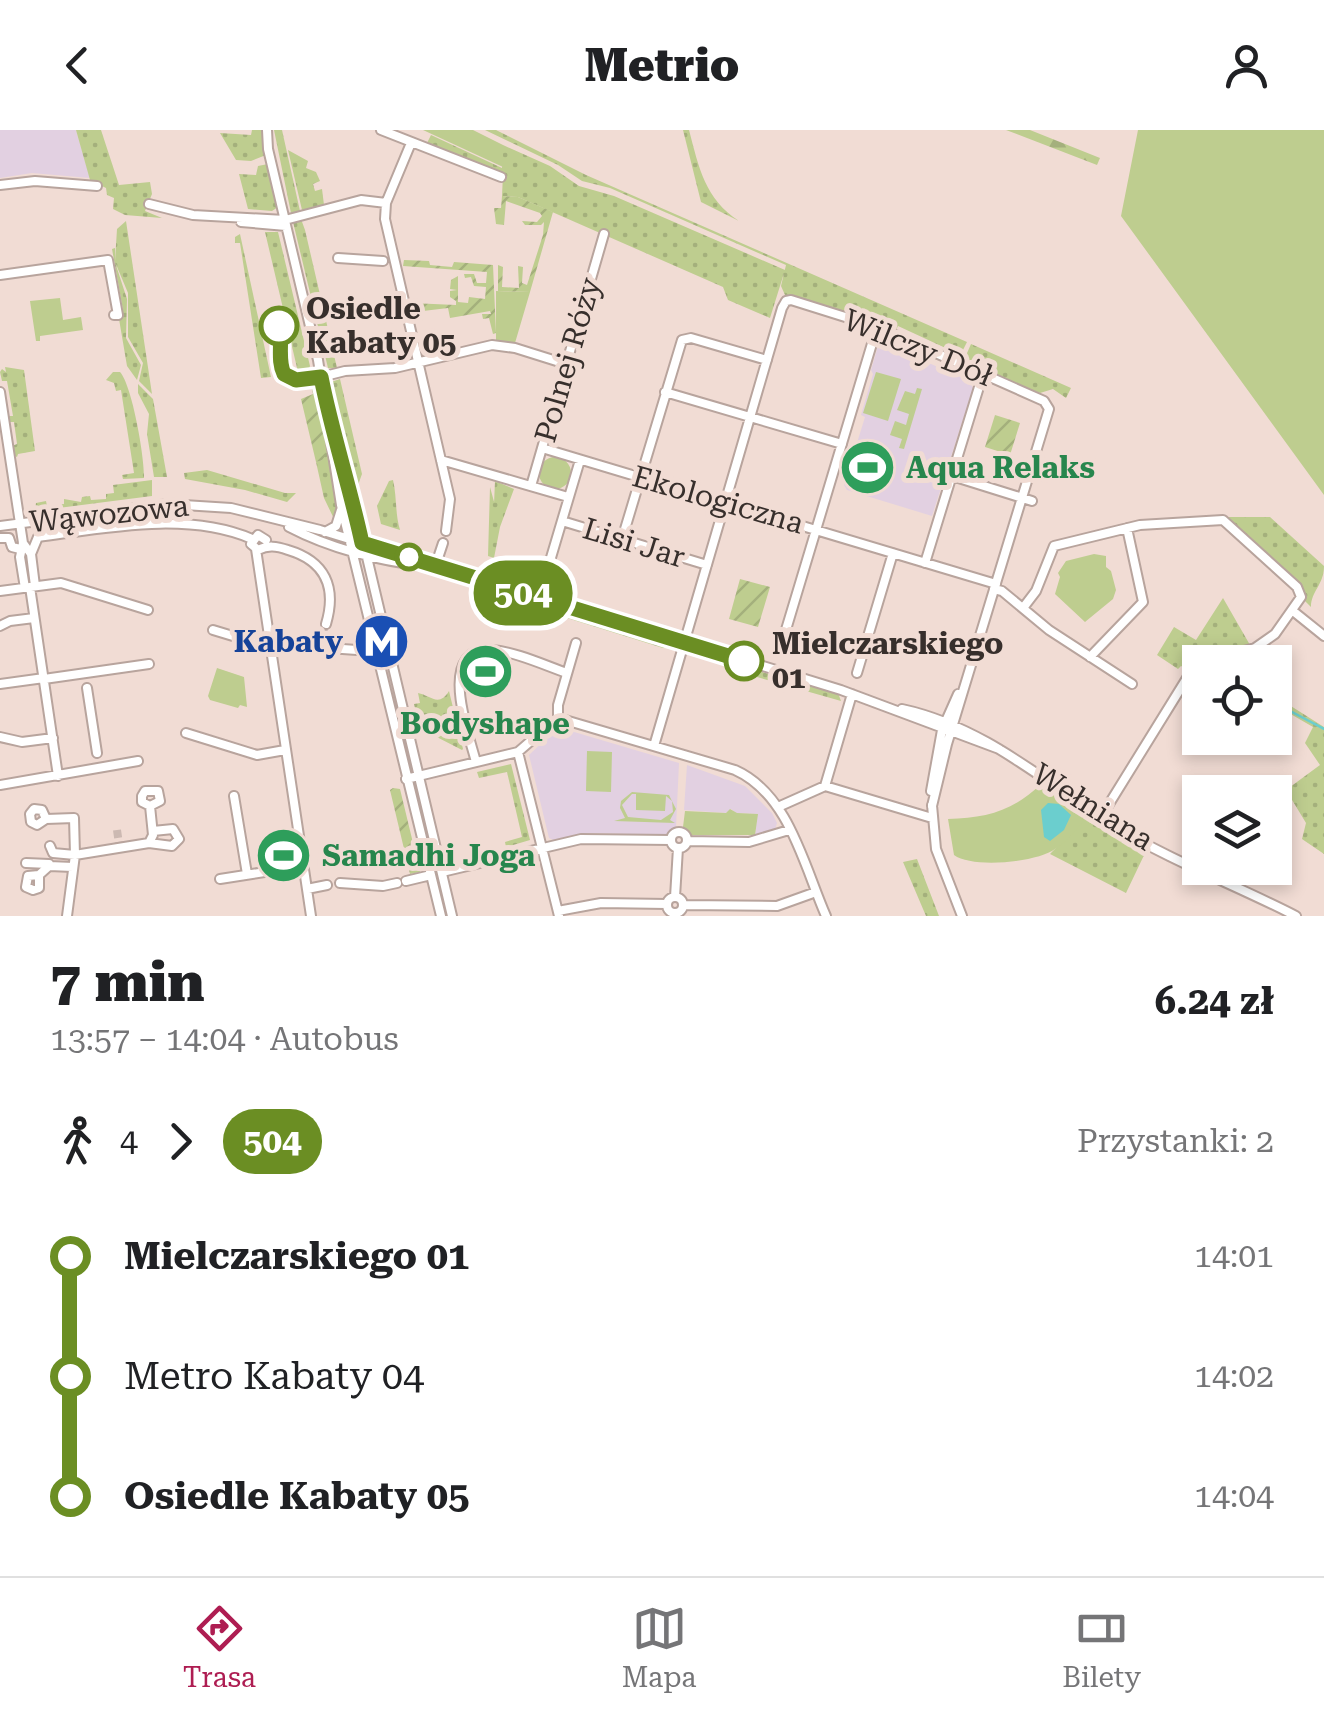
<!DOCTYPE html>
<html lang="pl">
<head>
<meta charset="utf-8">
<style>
	:root { --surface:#fff; --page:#f6f6f6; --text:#202124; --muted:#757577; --line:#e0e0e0; --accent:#ae1d52 }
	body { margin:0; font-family:"Roboto Serif",serif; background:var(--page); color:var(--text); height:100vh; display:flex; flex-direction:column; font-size:38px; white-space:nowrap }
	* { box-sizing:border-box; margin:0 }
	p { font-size:32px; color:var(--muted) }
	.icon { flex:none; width:55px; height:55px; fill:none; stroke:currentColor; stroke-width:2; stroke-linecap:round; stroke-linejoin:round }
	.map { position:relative; height:786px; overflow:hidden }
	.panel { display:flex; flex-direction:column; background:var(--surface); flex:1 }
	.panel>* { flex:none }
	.badge { padding:0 20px; border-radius:32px; font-size:35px; line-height:65px }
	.buttons { position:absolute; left:1182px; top:515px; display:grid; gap:20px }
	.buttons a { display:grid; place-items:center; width:110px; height:110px; border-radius:0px; background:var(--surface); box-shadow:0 5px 15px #0003; font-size:50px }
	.map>.badge { position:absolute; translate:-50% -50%; box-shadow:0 0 0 5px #fff }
	.legs { display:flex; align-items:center; gap:15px; height:110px; padding:0 50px; font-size:32px }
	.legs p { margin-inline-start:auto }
	.headline { display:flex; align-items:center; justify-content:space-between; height:170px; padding:0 50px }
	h1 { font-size:55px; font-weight:800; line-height:75px }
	ul { padding:0 50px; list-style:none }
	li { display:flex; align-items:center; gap:35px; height:120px; font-size:38px }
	li i { display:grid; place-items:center; width:15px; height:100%; margin:0 12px; background:currentColor }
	li i::after { content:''; width:25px; height:25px; margin:-12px; border:8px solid; border-radius:50%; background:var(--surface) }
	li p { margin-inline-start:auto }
	li:first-child i { background:linear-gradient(#0000 50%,currentColor 0) }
	li:last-child i { background:linear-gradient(currentColor 50%,#0000 0) }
	header { display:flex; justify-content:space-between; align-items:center; height:130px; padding:0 50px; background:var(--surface); font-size:45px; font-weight:800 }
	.menu { display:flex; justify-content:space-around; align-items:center; height:140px; border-top:2px solid var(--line); background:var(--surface); font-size:28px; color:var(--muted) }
	.menu a { display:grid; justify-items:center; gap:5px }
	.menu .selected { color:var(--accent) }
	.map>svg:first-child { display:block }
	.education { fill:#e2d0e1 }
	.grass { fill:url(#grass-dots) }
	.forest { fill:url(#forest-firs) }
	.park { fill:#becd8f; fill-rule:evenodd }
	.garden { fill:url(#garden-furrows) }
	.water { fill:#6bcece }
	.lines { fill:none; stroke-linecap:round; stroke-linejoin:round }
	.stream { stroke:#6bcece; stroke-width:2.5 }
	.minor-tunnel { stroke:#ccb9b2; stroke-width:8; stroke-dasharray:8 4; stroke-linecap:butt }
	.minor-casing { stroke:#b8a49d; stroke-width:12 }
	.minor { stroke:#fff; stroke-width:8 }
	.line-1-casing { stroke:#fff; stroke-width:22 }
	.line-1 { stroke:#6b8e23; stroke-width:15 }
	.stop-1-dot { fill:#fff; stroke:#6b8e23; stroke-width:5 }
	.labels { text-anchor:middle; stroke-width:10; stroke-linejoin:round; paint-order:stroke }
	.stop-label { font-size:30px; font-weight:bold; fill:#372f2c; stroke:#f1dcd4; text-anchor:start }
	.street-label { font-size:30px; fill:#372f2c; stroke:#f1dcd4 }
	.leisure-label { font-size:30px; font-weight:bold; fill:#27864d; stroke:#f1dcd4; text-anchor:start }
	.transit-label { font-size:30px; font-weight:bold; fill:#164399; stroke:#f1dcd4; text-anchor:end }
</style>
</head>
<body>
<header><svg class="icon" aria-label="back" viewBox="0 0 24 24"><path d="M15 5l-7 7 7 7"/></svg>Metrio<svg class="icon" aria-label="person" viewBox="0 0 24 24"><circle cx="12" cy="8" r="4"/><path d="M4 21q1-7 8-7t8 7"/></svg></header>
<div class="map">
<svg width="1324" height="786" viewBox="0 0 1324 786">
	<defs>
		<pattern id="grass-dots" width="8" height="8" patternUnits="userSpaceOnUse" patternTransform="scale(2.5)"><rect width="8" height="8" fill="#becd8f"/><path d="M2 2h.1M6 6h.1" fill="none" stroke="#a4b07c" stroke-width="1.8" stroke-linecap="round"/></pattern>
		<pattern id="forest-firs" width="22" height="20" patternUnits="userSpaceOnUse" patternTransform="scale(2.5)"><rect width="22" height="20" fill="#becd8f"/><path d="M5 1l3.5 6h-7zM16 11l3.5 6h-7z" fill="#a4b07c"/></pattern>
		<pattern id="garden-furrows" width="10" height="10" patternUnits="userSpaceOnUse" patternTransform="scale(2.5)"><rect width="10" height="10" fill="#becd8f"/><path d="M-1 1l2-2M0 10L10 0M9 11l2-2" fill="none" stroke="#a4b07c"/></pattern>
	</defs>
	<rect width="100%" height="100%" fill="#f1dcd4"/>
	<path class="education" d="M0,0H76L90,48L32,43L0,48Z
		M883,213L970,251L973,258L932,386L847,360L844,355L865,287L861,285L873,244L871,240L878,216Z
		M564,599L679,633L676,697L665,705L590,703L553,710L549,708L529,625L551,604Z
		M687,635L745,656L772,683L777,693L775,699L755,705L757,684L736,683L731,679L726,683L684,680Z"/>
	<path class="grass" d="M76,0H101L119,55L150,52L152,64L145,81L162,88L125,85L113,79L114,68L107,65L106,58L90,50Z
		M252,0H263L266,25L251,31L236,30L220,3L251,5Z
		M274,0H282L300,81L291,83Z
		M485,0H496L586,45L967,212L959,228L951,224L952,221L898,196L896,200L785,165L781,156L786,135L610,58L582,51L558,35Z
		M683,0H689C699,38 705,69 739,91L701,72Z
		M431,5L502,38L503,15L550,36L579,56L614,66L785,140L770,188L728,170L723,157L518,67L502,66L503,44L426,15Z
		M288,20L308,31L306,38L316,42L320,51L313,54L315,61L322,59L324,75L302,80Z
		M268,34L278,77L272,81L248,79L239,44L256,45L258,36Z
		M301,89L305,100L337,238H328L293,92Z
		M126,91L152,264L139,251L143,233L128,207V163L115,132L127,169L126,208L141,235L137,250L127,236L119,189L122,184L120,179L123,180L112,119L115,118V131L117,99Z
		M265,102H278L310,236L308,241L298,242Z
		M240,104L271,247L261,248L240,113H235V107Z
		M971,214L1071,258L1066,268L1053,259L1040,263L968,235L964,230Z
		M5,237L24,240L35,321L18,324L17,327L13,325L12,316L17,314L14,292H8L7,286H13L7,251H2L0,242L2,239L6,242Z
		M113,242H120C132,255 145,328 144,348L123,349L122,345L134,343L121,260L116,261L114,253L106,250Z
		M340,249L362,344L358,355L331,252Z
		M138,254L153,269L167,347H154L147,304L149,284L138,263Z
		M328,317L338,383L336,393L324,368L316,332L322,330Z
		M207,340L285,363H296L287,372L245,360L185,349L184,343Z
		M152,350V366L35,381L36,373L46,371L47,376L64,374V369L81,372L82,367L90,366L91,370L106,369V364L114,363L113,355Z
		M393,350C397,367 395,384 400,400L381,394L377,376L389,351Z
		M495,351L514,359L500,397L494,428L488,426L490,357L499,390L494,374Z
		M1225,387H1270L1324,436C1324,455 1311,461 1311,477L1304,470L1299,455Z
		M1223,468L1250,515C1226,520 1205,520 1187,539L1181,536L1178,539L1157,525L1174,497L1196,510Z
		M553,476L673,513L672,517L663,518L551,483Z
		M748,538L838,563L841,571L757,547L754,540Z
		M449,561L463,619L462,620L427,602L424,590L419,595L414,574L420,573L418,563C430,565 439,578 449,561Z
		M1275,566L1324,597V724L1302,709L1306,693L1286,660L1320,635L1305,613L1313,597L1275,575Z
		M511,634L530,710L506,717L505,712L522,707L507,642L479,648L477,642Z
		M1089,684L1147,719L1126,763L1050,724Z
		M917,729L939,786H926L903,732Z"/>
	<path class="forest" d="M1006,0H1030L1100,28L1097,35Z"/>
	<path class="park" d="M423,0H473L503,15V37Z
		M1138,0H1324V365L1121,86Z
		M496,161L530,162L515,213L496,210Z
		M60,168L63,190L81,187L83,200L40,206V211H36L30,171Z
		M876,242L901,249L888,291L863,283Z
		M917,258L922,259L904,319L899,318L902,309L890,305L895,291L906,295L909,284L897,280L905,261L915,264Z
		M539 343a16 16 0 1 1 32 0a16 16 0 1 1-32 0Z
		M1094,424L1106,426V437L1111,441L1116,460L1113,469L1085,492L1055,464L1060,447L1058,443L1066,431Z
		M217,538L244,547L247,577L240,575L238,578L210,570L208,566Z
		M587,621L612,622L611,662L586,661Z
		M1041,654L1089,684C1079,697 1069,710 1055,719C1038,732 973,739 954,725L948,689C986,688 1013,681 1041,654Z
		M632,662L669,665L676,679L670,690L675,693L614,691L625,688L620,678L621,671ZM632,664H636V680L665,681L666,666L672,671L673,682L661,690L628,687L622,675Z
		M730,679L737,683L758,684L755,705H691L683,697L685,681L726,683Z"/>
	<path class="garden" d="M502,66L518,67L553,82L530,162L498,161V135L503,137L502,157L519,158L518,136L523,137L522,153L527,155L543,105L544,92L541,95H525L522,91L537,92L542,86L540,83L506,71L504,95L496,94L494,78H501Z
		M404,130L429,131L430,135L452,137L454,132L493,135L496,203L493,204L489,188L483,189L482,184H473H491L490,181L450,188L448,178L423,181L417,176L411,181V173L456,175V171L450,167V161L457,160L450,159L451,150L458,146V172L468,173L469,167L485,169L486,157L474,156L471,147L465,148L464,144H474L477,153H486L487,142L403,136Z
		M312,258L321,264L328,317L323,330L316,332L301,269L313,264Z
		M995,285L1020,293L1010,325L985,317Z
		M740,449L770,457L758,497L729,489Z
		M393,658L400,659L420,742L410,744L390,660Z"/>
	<path class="water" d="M1048,673L1059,674L1071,685L1064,700L1050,711L1044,707L1041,680Z"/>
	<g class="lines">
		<path class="stream" d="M1251,530L1252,532
			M1275,573L1324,599"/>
		<path class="minor-tunnel" d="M322,504L326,494
			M117,700L119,714"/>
		<defs>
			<path id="minor" d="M267,0L268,19L318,230L341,375L441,786
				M381,0L501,47
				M411,13L386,73L385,89L450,369L446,401
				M0,55L35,51L97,56
				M149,74L193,85L285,90L361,70L386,73
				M241,92L286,96
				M338,128L383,131
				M0,145L108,130L118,185H114
				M321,247L345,241L395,238L492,215L515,218L566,234
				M0,262L23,413L20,427L25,458
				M665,262L842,314
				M333,300L343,326L452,786
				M542,318L996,454
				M441,330L568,367
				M952,346L1032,371
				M531,356L604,104
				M562,391L707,435
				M0,396L168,374L231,378L320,400L841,560L999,619
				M289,397C329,418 379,431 424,436
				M325,402L336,396L341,380
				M0,408H9L12,417L20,419
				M622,409L682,210L691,208L767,230
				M266,410L258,405L251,414L258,420C268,415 276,416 288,420C325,431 337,457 326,494
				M23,413L31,424L35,456
				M256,419L311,786
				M31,424L38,407C106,398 187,381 252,409
				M925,433L983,244
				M435,437L443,413
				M30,457L58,646
				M994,459L1002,461L1049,500L1132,554
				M0,461L61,453L148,480
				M539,468L580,330
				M1023,478L1036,461L1054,416L1140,395L1223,390L1297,457L1301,467L1275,504L1255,518L1202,532
				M1293,481L1324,506
				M0,496L10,491L34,488
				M213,500L246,510L281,507L304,513L320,510
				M320,510L328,518L357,520
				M782,513L877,197
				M1090,527L1143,472L1127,398
				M857,543L893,423
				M44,549L149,534
				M0,554L44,548
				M87,558L97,623
				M902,579C985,597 1046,653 1116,697C1171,731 1238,756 1296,786
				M558,591V575L576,513
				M186,603L257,625L285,620
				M0,607L22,612L53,608
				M654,616L782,178L786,171L791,170L877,197L1044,271L1049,279L947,614L932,676
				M518,622L559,786
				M476,632C469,604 435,516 492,520C516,522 544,535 567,543
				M406,649L518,622L548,596L565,590L735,640C789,664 804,736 826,786
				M0,655L138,631
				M825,656L852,564
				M931,661L942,600L958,564
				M234,666L247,744
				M932,675L936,719L962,786
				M778,677L825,656L932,688
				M1101,687L1187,548L1200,534
				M46,689L42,680L34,679L30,684L31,692L37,695L46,689L74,688L75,725L67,786
				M671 710a8 8 0 1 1 16 0a8 8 0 1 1-16 0Z
				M687,711L749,712L789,700
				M149,713L172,716L179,709L173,699L153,701
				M50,716L53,723L75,725L149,713L153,705L150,676L142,672V666L145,661H158L160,671L150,676
				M26,733L49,734
				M442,742L581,709L671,710
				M39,745V758L33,760L26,757L28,746L39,745L49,736L73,737
				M220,749L303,736
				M406,751L431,745
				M340,753L383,756L397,753
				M307,759L327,755
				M675,767L678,718
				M667 775a8 8 0 1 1 16 0a8 8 0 1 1-16 0Z
				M683,775L777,776L816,762
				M558,781L601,773L667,774"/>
		</defs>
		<use href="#minor" class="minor-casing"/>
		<use href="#minor" class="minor"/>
	</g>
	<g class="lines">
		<defs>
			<path id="line-1" d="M279,196C283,213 277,230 284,244L296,250L321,247C332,303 350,357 362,413L744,531"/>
		</defs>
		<use href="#line-1" class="line-1-casing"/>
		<use href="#line-1" class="line-1"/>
	</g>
	<defs>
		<symbol id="stadium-disc" viewBox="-11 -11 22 22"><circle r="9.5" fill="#2e9e5b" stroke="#f1dcd4"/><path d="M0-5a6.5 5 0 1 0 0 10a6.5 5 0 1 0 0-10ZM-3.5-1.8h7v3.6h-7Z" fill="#fff"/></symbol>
		<symbol id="metro-disc" viewBox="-11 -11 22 22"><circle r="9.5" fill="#1a4fb4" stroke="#f1dcd4"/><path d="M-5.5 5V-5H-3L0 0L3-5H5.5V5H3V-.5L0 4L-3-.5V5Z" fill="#fff"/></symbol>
	</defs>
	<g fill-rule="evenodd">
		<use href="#stadium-disc" x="836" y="306" width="63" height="63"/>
		<use href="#metro-disc" x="350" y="480" width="63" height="63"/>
		<use href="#stadium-disc" x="454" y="510" width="63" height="63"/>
		<use href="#stadium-disc" x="252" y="694" width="63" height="63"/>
	</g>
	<g class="stop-1-dot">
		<circle cx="279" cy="196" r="18"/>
		<circle cx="409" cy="427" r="12"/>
		<circle cx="744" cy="531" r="18"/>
	</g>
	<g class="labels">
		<g class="stop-label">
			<text x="306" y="189">Osiedle<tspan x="306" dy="34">Kabaty 05</tspan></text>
			<text x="772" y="524">Mielczarskiego<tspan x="772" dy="34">01</tspan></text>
		</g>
		<g class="street-label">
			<text transform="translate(918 218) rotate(22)" y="10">Wilczy Dół</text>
			<text transform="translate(568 230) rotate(-74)" y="10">Polnej Róży</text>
			<text transform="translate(718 370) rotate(16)" y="10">Ekologiczna</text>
			<text transform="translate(109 384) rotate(-6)" y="10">Wąwozowa</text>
			<text transform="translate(634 413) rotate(17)" y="10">Lisi Jar</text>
			<text transform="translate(1093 677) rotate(32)" y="10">Wełniana</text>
		</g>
		<g class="leisure-label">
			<text x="906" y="348">Aqua Relaks</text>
			<text x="485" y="604" text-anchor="middle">Bodyshape</text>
			<text x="322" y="736">Samadhi Joga</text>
		</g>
		<g class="transit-label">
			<text x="343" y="522">Kabaty</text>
		</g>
	</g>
</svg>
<div class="buttons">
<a><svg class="icon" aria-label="locate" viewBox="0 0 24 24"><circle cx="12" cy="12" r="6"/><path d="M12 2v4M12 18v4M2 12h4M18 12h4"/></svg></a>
<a><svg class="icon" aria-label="layers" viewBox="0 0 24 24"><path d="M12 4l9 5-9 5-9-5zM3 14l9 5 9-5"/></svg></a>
</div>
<b class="badge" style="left:523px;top:463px;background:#6b8e23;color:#fff">504</b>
</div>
<section class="panel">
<div class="headline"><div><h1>7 min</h1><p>13:57 – 14:04 · Autobus</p></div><b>6.24 zł</b></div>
<div class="legs"><svg class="icon" aria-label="walk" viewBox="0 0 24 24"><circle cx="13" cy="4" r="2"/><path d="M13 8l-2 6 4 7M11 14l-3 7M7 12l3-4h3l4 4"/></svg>4<svg class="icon" aria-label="forward" viewBox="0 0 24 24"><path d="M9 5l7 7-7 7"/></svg><b class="badge" style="background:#6b8e23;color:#fff">504</b><p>Przystanki: 2</p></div>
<ul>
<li><i style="color:#6b8e23"></i><b>Mielczarskiego 01</b><p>14:01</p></li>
<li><i style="color:#6b8e23"></i><span>Metro Kabaty 04</span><p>14:02</p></li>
<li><i style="color:#6b8e23"></i><b>Osiedle Kabaty 05</b><p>14:04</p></li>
</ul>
</section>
<nav class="menu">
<a class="selected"><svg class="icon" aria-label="directions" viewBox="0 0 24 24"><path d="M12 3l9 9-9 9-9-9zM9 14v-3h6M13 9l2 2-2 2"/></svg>Trasa</a>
<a><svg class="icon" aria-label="map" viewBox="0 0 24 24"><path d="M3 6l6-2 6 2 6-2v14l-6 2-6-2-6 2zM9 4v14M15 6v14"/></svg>Mapa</a>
<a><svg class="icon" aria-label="tickets" viewBox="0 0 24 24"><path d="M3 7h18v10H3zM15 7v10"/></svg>Bilety</a>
</nav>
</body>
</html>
